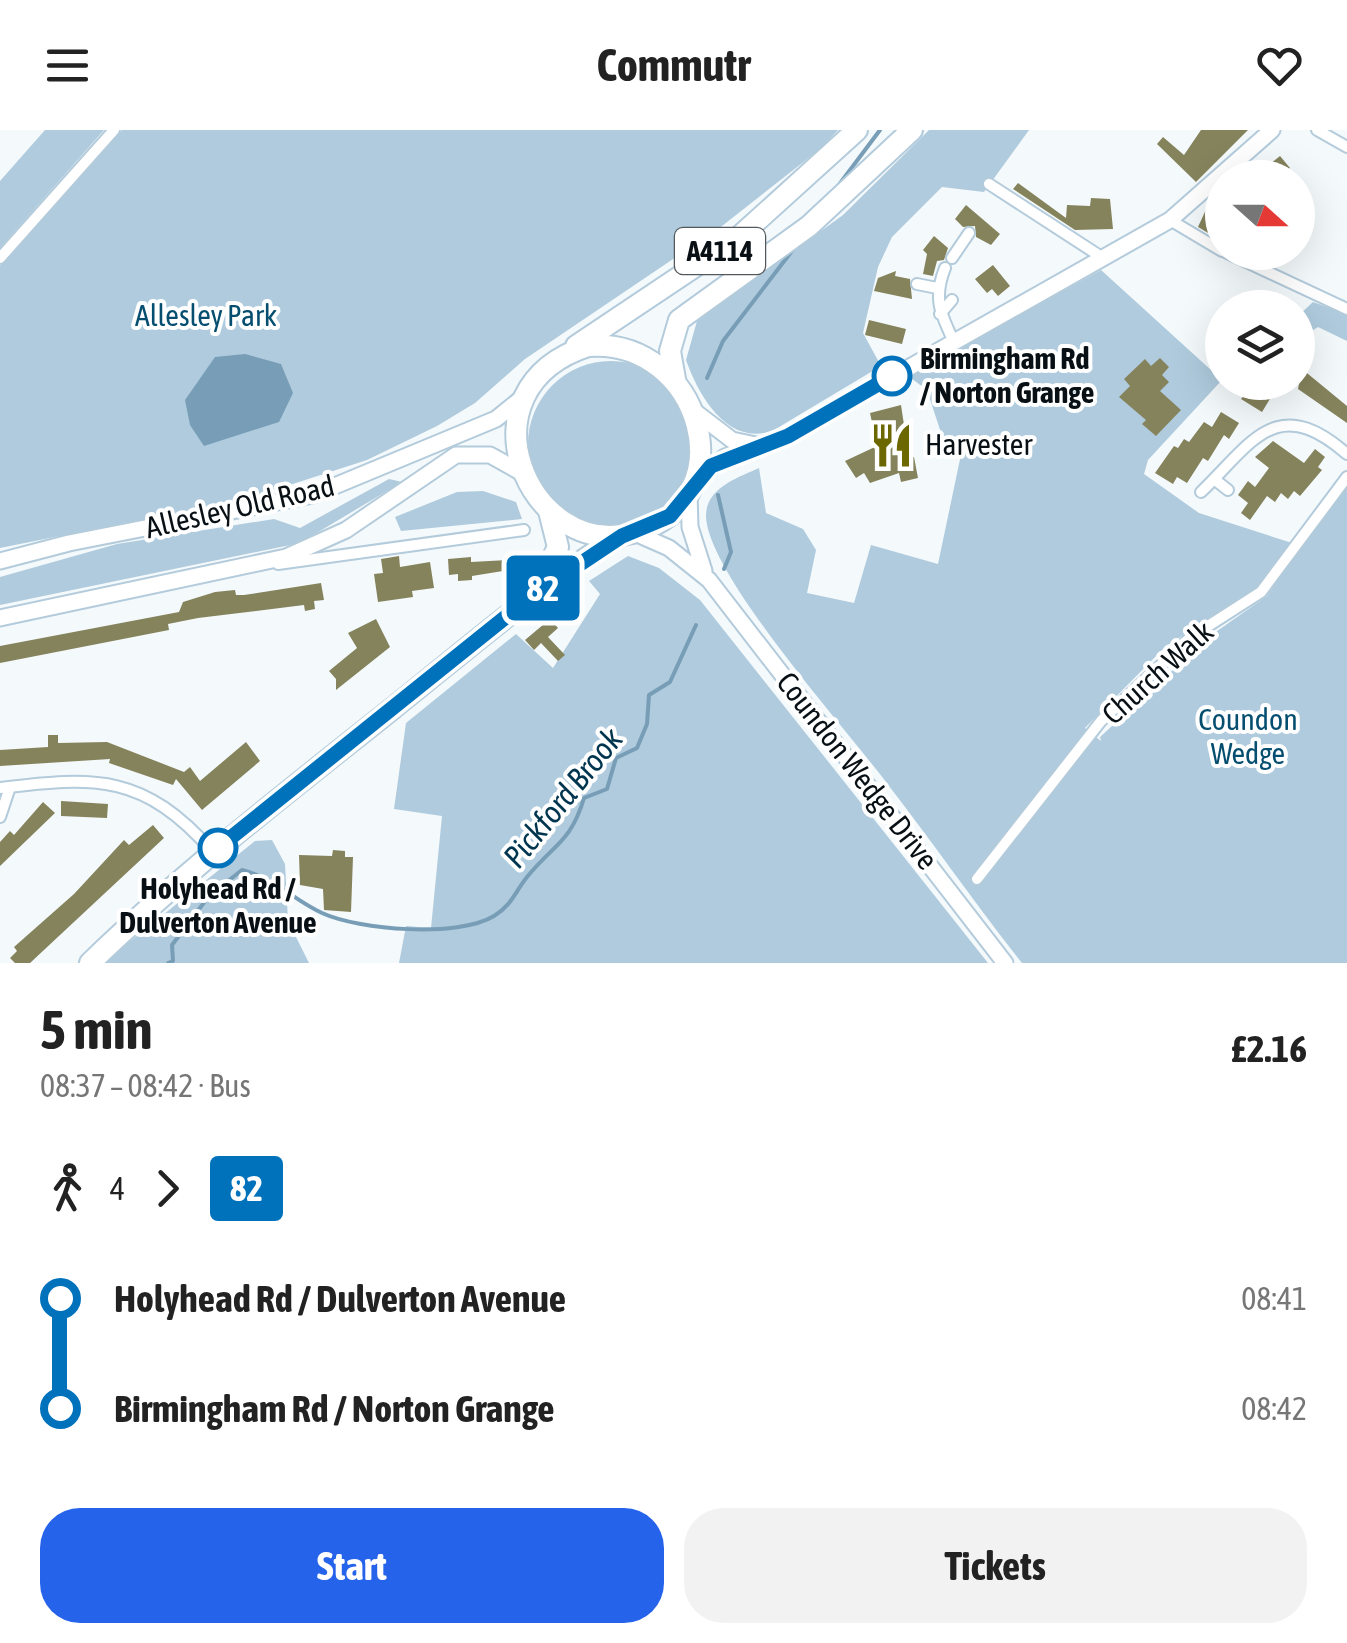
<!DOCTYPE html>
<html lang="en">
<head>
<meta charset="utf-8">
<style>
	:root { --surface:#fff; --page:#f2f2f2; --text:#222; --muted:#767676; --accent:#2563eb }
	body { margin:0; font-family:"Asap Condensed",sans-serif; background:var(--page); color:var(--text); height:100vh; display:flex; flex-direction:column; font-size:38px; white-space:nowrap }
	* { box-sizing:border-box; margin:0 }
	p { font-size:32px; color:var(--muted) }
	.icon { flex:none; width:55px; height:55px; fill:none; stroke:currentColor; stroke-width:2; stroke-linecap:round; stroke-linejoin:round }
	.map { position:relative; height:833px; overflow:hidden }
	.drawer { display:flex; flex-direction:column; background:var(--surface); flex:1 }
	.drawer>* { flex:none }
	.badge { padding:0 20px; border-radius:8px; font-size:35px; line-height:65px }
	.needle { width:65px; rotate:111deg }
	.tools { position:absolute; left:1205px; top:30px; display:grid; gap:20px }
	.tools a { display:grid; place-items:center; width:110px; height:110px; border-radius:50%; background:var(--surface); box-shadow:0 10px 40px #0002; font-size:50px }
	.map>.badge { position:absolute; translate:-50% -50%; box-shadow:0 0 0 5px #fff }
	.legs { display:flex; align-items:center; gap:15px; height:110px; padding:0 40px; font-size:32px }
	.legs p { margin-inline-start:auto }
	.headline { display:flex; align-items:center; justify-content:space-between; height:170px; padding:0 40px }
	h1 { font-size:55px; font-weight:700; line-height:75px }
	.action { display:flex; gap:20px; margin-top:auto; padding:20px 40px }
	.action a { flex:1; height:115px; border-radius:40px; background:var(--accent); color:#fff; font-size:40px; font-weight:700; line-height:115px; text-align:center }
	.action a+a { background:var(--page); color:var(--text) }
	ul { padding:0 40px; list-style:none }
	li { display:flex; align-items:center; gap:35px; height:110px; font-size:38px }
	li i { display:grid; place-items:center; width:15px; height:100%; margin:0 12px; background:currentColor }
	li i::after { content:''; width:25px; height:25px; margin:-12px; border:8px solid; border-radius:50%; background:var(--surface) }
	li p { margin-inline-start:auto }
	li:first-child i { background:linear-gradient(#0000 50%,currentColor 0) }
	li:last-child i { background:linear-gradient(currentColor 50%,#0000 0) }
	header { display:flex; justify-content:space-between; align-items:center; height:130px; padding:0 40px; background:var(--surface); font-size:45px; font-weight:700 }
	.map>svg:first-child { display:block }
	.green { fill:#afcbdd }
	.water { fill:#789eb7 }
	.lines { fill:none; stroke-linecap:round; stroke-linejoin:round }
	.stream { stroke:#789eb7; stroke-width:4 }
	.building { fill:#85835c }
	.street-casing { stroke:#b3cbdb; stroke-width:14 }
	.secondary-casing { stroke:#b3cbdb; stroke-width:19 }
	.highway-casing { stroke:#b3cbdb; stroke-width:24 }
	.street { stroke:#fff; stroke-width:10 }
	.secondary { stroke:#fff; stroke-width:15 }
	.highway { stroke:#fff; stroke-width:20 }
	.line-1-casing { stroke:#fff; stroke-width:22 }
	.line-1 { stroke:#0072bc; stroke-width:15 }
	.stop-1-dot { fill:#fff; stroke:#0072bc; stroke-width:5 }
	.labels { text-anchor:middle; stroke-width:8; stroke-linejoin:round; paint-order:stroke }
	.shield { fill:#fff; stroke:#52585b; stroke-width:2.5 }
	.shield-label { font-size:28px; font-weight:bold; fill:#081015 }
	.park-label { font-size:30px; fill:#054e70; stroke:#fff }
	.stop-label { font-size:30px; font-weight:bold; fill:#081015; stroke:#fff; text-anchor:start }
	.poi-label { font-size:30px; fill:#081015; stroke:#fff; text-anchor:start }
	.street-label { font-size:30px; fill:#081015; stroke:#fff }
	.water-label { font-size:32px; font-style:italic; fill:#00354f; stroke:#fff }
</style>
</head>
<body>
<header><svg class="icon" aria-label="menu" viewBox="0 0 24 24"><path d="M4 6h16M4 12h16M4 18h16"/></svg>Commutr<svg class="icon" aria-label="heart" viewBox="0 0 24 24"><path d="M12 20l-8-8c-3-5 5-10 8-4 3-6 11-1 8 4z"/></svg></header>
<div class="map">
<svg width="1347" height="833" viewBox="0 0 1347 833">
	<rect width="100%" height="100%" fill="#f4f9fc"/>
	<path class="green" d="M45,0H104L0,118V51Z
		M122,0H838L820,19L722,96L525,229L475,273L437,296L367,330L249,368L0,418V136Z
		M929,0H1029L984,62L942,57L892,107L878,137L863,203L881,236L774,300C729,318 699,267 686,230L697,191L843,85Z
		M1101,140L1222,250L1148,330L1144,344L1199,383L1292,413L1256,458L1165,517L1085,598L1101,611L1100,607L1210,506L1267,466L1323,380L1347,355V833H1022C976,775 934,714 889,656C850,603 707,445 706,386C706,358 737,348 759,338L766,383L803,399L816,420L807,463L854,473L871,415L938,434L963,315H945L927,260L908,246Z
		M1313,172L1347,184V211L1318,197L1304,206L1298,199V186Z
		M528 314a83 83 0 1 1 166 0a83 83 0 1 1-166 0Z
		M389,349L402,352L300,413L0,475V447L117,414L274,389L300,398Z
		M483,361L516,372L522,389L401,401L395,387L457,362Z
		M628,426L659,438L700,470L988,833H399L406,796L431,798L442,686L394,679L406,593L516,504L553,538L600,464L589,451Z
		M272,710L285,734L288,791L309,833H103L255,711Z"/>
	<path class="water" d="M245,224L281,234L293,263L279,292L204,316L190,295L185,270L215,227Z"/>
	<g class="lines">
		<path class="stream" d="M835,60L880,0
			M707,248L723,211L795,117
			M718,365L731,422L724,439
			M168,833L173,831L172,815L209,766L242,740C277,749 293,770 322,783C359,800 458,808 494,786C512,775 515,762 527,747C554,714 571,712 584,668L607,659L616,628L637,618L647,594L649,565L670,552L696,495"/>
	</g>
	<path class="building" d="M1201,0H1248L1196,52L1157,14L1163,7L1184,25Z
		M1280,26L1290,38L1278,48H1235L1254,34L1260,42Z
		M1018,53L1066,88L1067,75L1090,76L1091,68L1110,69L1113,99L1075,100L1013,59Z
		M1222,59V111L1198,97L1209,73Z
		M966,75L1000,104L991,115L976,107L975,96L963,97L955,89Z
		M934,106L948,118L944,130L937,131L933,146L923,144L927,124L923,120Z
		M993,135L1010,156L998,166L992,159L987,163L975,149Z
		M896,141L895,146L910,149L912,169L874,161L878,148Z
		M869,190L906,199L902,214L865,205Z
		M1160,228L1169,237L1162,245L1169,252L1160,261L1181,280L1156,306L1142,294L1146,290L1119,267L1130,256L1124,249L1145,229L1151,236Z
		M1302,239L1347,276V293L1298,259Z
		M1256,252H1270L1276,259L1262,282L1241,269Z
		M901,275L909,328L914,327L918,348L901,352L899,343L870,353L864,343L856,348L845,331L877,316L870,283Z
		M1221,282L1239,293L1229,309L1224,305L1208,331L1203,328L1187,353L1177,347L1173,354L1155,343L1174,316L1178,318L1184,309L1189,312L1204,292L1212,297Z
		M1273,311L1304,333L1315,319L1325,327L1318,337L1322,340L1300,366L1294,361L1288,369L1281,363L1275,372L1267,366L1250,390L1241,383L1248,373L1238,365L1248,351L1255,357L1269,338L1255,327Z
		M399,426L400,437L430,432L434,458L412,461L413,467L378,472L374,444L383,443L381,429Z
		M471,427V432L508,430L509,440L472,446V450L458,451V444L449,445L448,429Z
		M321,453L324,470L314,471L315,479L305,481L304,475L198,488L168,494L169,500L0,533V516L179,482L183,472L215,462L235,460L236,465H244Z
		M376,489L390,517L336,560V549L329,541L357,518L348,503Z
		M550,489L558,498L548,507L565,525L558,531L541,513L534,520L525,510Z
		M48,605H58V613L107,612L184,642L190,637L200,651L246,612L260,631L202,680L176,649L173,655L109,633L110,629L0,636V620L48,617Z
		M61,671L108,674L107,688L61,686Z
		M43,672L55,683L0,736V712L10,701L14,705Z
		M153,695L164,708L30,833H15L10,828L17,821L14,817L74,764L124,710L129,715Z
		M333,720L345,721V727H353L351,782L324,780L323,759L300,755L299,725L332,726Z"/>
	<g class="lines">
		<defs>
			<path id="street" d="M1317,0L1347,17
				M989,54L1100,126
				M1170,90L1222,121
				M1225,122L1347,179
				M0,128L114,0
				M952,128L969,103
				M945,138C933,168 940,183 954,212
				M917,154L937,158
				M940,184L952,170
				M1214,349L1228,360
				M1201,362C1252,313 1276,262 1347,324
				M278,434L524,400
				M0,658C97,646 144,644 213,722
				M0,687L10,657
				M977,749L1101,591L1191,507L1261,462L1347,347"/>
			<path id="secondary" d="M694,281L732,310L756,315
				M694,352L725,327L788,306L1170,90L1272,0
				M689,363L690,397L704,441
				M635,403L669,418L709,450L1005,833
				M0,431L69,413L313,365L496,289L522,268
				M0,488L286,427L346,400L456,325H490L524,344"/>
			<path id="highway" d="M576,216L739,107L857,0
				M588,216C701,207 750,373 632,403C529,430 455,259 588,216Z
				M675,249L670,221L679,190L809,96L912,0
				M539,456L558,417L549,381
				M90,833C185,741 289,661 392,579C467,519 540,455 622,405"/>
		</defs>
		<use href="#street" class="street-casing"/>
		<use href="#secondary" class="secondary-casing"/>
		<use href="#highway" class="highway-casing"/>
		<use href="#street" class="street"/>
		<use href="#secondary" class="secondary"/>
		<use href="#highway" class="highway"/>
	</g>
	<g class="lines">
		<defs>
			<path id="line-1" d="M218,718L532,466L622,406L670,386L711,336L788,306L892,246"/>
		</defs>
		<use href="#line-1" class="line-1-casing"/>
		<use href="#line-1" class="line-1"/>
	</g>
	<defs>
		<symbol id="restaurant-bare" viewBox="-9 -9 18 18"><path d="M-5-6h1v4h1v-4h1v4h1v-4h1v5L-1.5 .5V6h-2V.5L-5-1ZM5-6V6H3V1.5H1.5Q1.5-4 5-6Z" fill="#6d6700" stroke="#fff" stroke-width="2.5" paint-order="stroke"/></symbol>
	</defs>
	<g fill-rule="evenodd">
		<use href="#restaurant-bare" x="860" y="284" width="63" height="63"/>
	</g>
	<g class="stop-1-dot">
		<circle cx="892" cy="246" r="18"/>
		<circle cx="218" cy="718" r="18"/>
	</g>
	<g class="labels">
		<rect class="shield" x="675" y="98" width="90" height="46" rx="8"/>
		<g class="shield-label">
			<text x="720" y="131">A4114</text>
		</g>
		<g class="park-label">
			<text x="206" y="196">Allesley Park</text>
			<text x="1248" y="600">Coundon<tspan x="1248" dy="34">Wedge</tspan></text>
		</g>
		<g class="stop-label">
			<text x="920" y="239">Birmingham Rd<tspan x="920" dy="34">/ Norton Grange</tspan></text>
			<text x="218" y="769" text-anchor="middle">Holyhead Rd /<tspan x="218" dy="34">Dulverton Avenue</tspan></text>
		</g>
		<g class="poi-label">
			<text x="925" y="325">Harvester</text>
		</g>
		<g class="street-label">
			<text transform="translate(240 377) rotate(-13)" y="10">Allesley Old Road</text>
			<text transform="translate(1158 543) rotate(-42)" y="10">Church Walk</text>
			<text transform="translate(857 641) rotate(52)" y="10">Coundon Wedge Drive</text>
		</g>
		<g class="water-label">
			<text transform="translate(563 668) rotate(-51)" y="11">Pickford Brook</text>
		</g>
	</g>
</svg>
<div class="tools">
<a><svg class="needle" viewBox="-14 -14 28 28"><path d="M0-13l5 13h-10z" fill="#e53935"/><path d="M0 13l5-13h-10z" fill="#767676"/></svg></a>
<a><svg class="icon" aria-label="layers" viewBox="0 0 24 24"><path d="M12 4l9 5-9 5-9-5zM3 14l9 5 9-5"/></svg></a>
</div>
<b class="badge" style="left:543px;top:458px;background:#0072bc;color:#fff">82</b>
</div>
<section class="drawer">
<div class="headline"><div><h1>5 min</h1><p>08:37 – 08:42 · Bus</p></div><b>£2.16</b></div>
<div class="legs"><svg class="icon" aria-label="walk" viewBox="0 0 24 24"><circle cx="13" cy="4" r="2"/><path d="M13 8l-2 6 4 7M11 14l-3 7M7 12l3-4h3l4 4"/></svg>4<svg class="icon" aria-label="forward" viewBox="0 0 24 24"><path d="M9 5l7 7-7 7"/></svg><b class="badge" style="background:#0072bc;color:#fff">82</b></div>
<ul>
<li><i style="color:#0072bc"></i><b>Holyhead Rd / Dulverton Avenue</b><p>08:41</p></li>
<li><i style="color:#0072bc"></i><b>Birmingham Rd / Norton Grange</b><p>08:42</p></li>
</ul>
<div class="action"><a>Start</a><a>Tickets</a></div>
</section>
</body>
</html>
